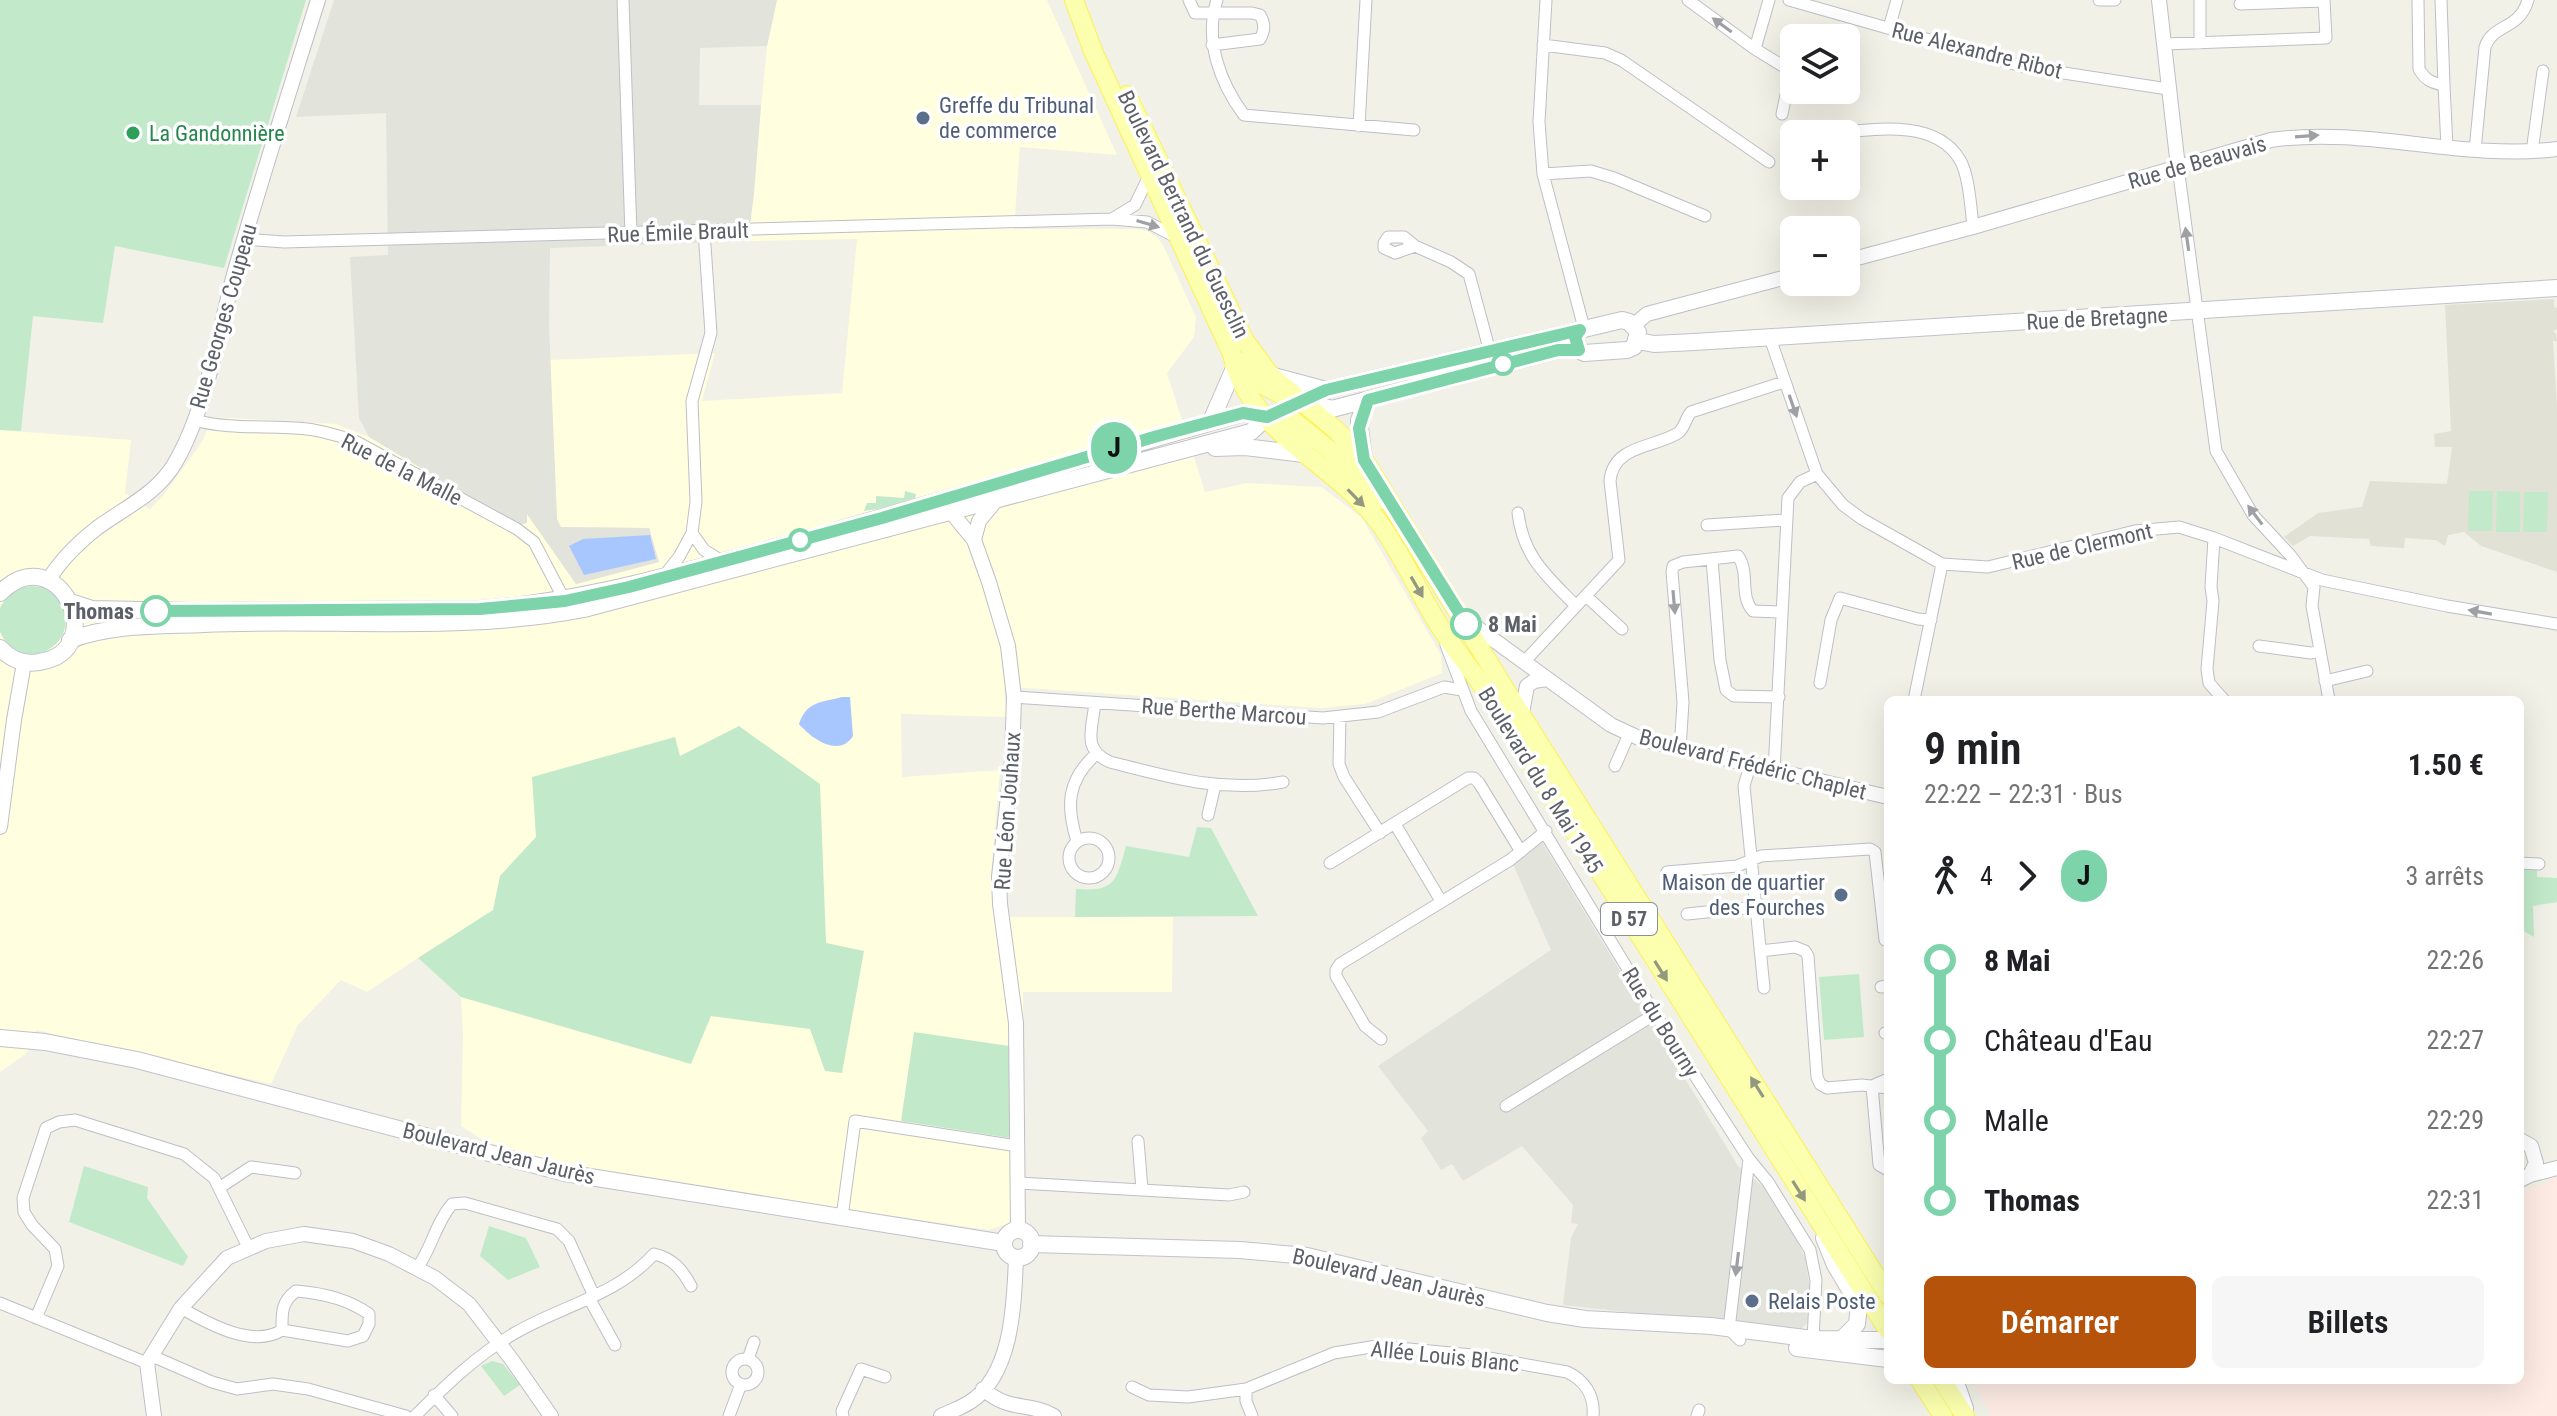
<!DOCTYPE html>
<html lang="fr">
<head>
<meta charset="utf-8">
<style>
	:root { --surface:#fff; --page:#f6f6f6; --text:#202124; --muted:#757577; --accent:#b45309 }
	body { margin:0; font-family:"Roboto Condensed",sans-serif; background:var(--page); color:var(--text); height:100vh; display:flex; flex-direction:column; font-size:30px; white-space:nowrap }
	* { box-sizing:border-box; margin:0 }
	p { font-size:26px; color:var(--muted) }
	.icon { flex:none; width:44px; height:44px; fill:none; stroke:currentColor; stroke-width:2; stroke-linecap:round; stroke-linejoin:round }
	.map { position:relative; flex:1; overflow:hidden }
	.panel { position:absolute; left:1884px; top:696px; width:640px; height:688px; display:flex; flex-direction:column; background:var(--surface); border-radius:12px; box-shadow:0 8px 32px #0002 }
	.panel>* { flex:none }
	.badge { padding:0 16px; border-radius:26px; font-size:28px; line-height:52px }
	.controls { position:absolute; left:1780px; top:24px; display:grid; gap:16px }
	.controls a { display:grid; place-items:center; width:80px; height:80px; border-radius:12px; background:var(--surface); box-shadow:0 8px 32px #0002; font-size:40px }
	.map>.badge { position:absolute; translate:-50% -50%; box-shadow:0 0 0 4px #fff }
	.legs { display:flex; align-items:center; gap:12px; height:88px; padding:0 40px; font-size:26px }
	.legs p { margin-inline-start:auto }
	.headline { display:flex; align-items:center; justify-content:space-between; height:136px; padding:0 40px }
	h1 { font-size:44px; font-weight:600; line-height:60px }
	.button { display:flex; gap:16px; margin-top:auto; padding:16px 40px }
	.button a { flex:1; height:92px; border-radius:12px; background:var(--accent); color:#fff; font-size:32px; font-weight:600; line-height:92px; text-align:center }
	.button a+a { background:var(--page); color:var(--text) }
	ul { padding:0 40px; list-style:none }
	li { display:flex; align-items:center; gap:28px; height:80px; font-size:30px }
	li i { display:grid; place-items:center; width:12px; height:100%; margin:0 10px; background:currentColor }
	li i::after { content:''; width:20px; height:20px; margin:-10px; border:6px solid; border-radius:50%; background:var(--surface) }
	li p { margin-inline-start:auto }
	li:first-child i { background:linear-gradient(#0000 50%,currentColor 0) }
	li:last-child i { background:linear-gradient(currentColor 50%,#0000 0) }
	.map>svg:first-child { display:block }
	.commercial { fill:#fffede }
	.industrial { fill:#e2e3db }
	.education { fill:#e2e1d5 }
	.medical { fill:#feece4 }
	.green { fill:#c2eaca }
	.water { fill:#a9c7ff }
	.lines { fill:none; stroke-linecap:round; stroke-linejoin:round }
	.minor-casing { stroke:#bebfc6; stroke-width:13 }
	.tertiary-casing { stroke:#bebfc6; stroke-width:16 }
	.secondary-casing { stroke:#c1c2ca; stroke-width:18 }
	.primary-casing { stroke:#fdf254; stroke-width:20 }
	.minor { stroke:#fff; stroke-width:11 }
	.tertiary { stroke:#fff; stroke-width:14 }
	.secondary { stroke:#fff; stroke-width:16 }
	.primary { stroke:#fbffae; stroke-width:18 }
	.oneway { fill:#9ea0a4 }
	.oneway2 { fill:#959880 }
	.line-1-casing { stroke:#fff; stroke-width:18 }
	.line-1 { stroke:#7dd3aa; stroke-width:12 }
	.service-dot { fill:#5c6f8a; stroke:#fff; stroke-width:3 }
	.leisure-dot { fill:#2e9e5b; stroke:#fff; stroke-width:3 }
	.stop-1-dot { fill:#fff; stroke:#7dd3aa; stroke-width:4 }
	.labels { text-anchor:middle; stroke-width:7; stroke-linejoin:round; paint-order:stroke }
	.shield { fill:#fff; stroke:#8e9095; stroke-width:2 }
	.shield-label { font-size:20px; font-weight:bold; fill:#5e6068 }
	.street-label { font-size:22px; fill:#5e6068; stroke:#fff }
	.service-label { font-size:22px; fill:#4e5e75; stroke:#fff; text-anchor:start }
	.leisure-label { font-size:22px; fill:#27864d; stroke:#fff; text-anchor:start }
	.stop-label { font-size:22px; font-weight:bold; fill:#5e6068; stroke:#fff; text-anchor:end }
</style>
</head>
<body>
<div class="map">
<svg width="2557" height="1416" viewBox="0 0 2557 1416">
	<rect width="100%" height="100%" fill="#f1f1e7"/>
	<path class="commercial" d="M777,0H1047L1117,155L1020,147L1014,229H1135L1148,231L1156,236L1163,245L1196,317L1194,337L1167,373L1205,492L1247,483L1322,487L1362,518L1441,655L1442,673L1365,704L1321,708L1025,688L1004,689L1007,717L901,714L902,777L1000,770L991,875L995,917H1173L1172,992H1023L1026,1218L989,1230L578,1169L486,1142L461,1126L463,1035L461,997L418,958L367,992L341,980L298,1025L271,1084L36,1030L27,1053L0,1072V430L131,440L125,493L150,509L162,497L202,442L213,417L336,424L369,437L518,526L526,513L576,584L659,562L649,528L560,527L557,519L550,360L715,353L702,401L842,393L857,239L748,241L767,46Z"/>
	<path class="industrial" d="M334,0H777L767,46L700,48L699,105H761L754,194L748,241L550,248L549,325L557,519L561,527L649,528L659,562L576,584L527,514V523L518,526L369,437L359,418L350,257L388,255L386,113L296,117Z
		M1542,842L1738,1166L1767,1190L1797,1241L1805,1258L1810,1289L1807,1323L1799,1331L1563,1305L1571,1238L1578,1224L1571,1223L1573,1205L1522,1146L1463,1181L1452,1164L1441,1170L1421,1138L1428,1131L1378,1066L1551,950L1513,864Z"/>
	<path class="education" d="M2554,299V307L2557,308V329L2553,331L2556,334L2557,341H2553L2557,407V572L2481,546L2464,532L2448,535L2445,546L2436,540L2405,538L2404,548L2371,546L2369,539L2310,536L2293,546L2284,537L2318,513L2362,507L2370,481L2447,484L2452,447H2435L2434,434L2451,431L2445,305Z"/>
	<path class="medical" d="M2557,1177V1416H1992L1974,1383V1380H2520V1189L2546,1184L2549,1178Z"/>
	<path class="green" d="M0,0H306L224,268L115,246L103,323L33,316L21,431L0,430Z
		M905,491L916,494L915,499L891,507L864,511L867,503H876V496L904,498Z
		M2469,491H2493L2492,531H2468Z
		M2497,491L2520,492V532H2496Z
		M2524,492H2548L2547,532H2523Z
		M-2 620a34 34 0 1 1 68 0a34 34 0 1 1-68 0Z
		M739,726L820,784L826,943L864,951L842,1073L825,1071L810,1029L711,1016L691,1064L461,997L418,958L493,910L500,876L536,837L532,777L675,737L680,756Z
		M1197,827L1211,828L1258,916L1075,917L1076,889C1116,892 1116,881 1126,846L1189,857Z
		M2520,867L2537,868V877L2557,878V902L2533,906L2534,937L2520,929Z
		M1859,974L1864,1037L1824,1040L1819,977Z
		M914,1032L1009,1046L1010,1138L901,1121Z
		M84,1166L148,1187L147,1198L188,1257L183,1266L69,1222Z
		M489,1226L526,1238L540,1267L508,1280L480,1256Z
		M492,1361L503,1364L520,1385L504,1396L481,1366Z"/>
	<path class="water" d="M650,535L656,559L584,575L569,546L583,539Z
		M842,697H850L853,736C839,758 812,739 799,724C807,701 820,703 842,697Z"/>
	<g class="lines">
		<defs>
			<path id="minor" d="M623,0L631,234
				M1189,0L1195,13H1252L1260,15C1265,24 1265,30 1260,39L1212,45
				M1217,0C1204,40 1220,83 1244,115L1414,130
				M1546,0L1539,122L1543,174L1584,328
				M1688,0L1755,49
				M1769,0L1755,49L1791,71L1782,114
				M1789,0L2025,67L2168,89
				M2099,0H2115
				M2200,0V43
				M2418,0L2419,69C2425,80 2432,83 2444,85L2447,147
				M2441,0L2444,85
				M2240,4L2324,1
				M1889,28L1897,0
				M2164,44L2326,38L2324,0
				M1543,45L1605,53L1621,60L1769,162
				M1359,126L1366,0
				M1827,134C1869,130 1935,117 1960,160C1969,175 1971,209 1973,227
				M2475,150L2485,47C2493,23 2519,31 2528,0
				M2532,152L2543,71
				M2178,167L2216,451L2253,515L2291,556L2314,587L2312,606L2329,700
				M1543,174L1591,171L1614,178L1705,216
				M1112,219L1135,205L1150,174
				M245,239L284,242L1112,219L1147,222L1176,237
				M1415,246L1395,253L1384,248V243L1388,237H1404L1415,246L1451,262L1469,274L1490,352
				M1770,338L1817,474L1843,505L1862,519L1942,564L1988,567L2135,531L2179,527L2214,538L2322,580L2447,606L2557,624
				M194,420C231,430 269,425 307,429C324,431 339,436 355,441L517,529L534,542L565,601
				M1518,513C1523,557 1547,576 1576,606
				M1707,525L1785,520
				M692,533L704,550L722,561
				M2214,538L2211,587L2213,601L2207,669L2209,683L2224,700
				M1712,559L1720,660L1726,690L1734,696L1779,697
				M663,577L679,557L692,533L696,502L692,401L711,333L704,231
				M1586,596L1622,629
				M1446,645L1471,711L1655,1014L1749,1159L1768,1182L1810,1250L1816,1280L1813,1339
				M2259,646L2311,653L2320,651
				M1524,662L1619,560L1610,481C1613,445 1654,448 1678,433C1685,428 1685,419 1691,412L1784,382
				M2325,681L2367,671
				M1820,683L1831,620L1840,598L1918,619L1931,620
				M1014,697L1323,718L1378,712L1444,687L1462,690
				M1914,700L1942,564
				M1095,703C1092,730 1082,750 1110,762C1169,777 1222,793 1283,782
				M1340,717L1339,764L1344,777L1380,833
				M1680,749L1683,702L1672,572L1673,566L1683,562L1738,556C1750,573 1739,596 1753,611L1782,612
				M1615,766L1629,734
				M1750,766L1744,786L1764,988
				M1774,771L1788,498L1800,482L1817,474
				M1208,815L1215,785
				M1395,824L1441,901
				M1069 858a20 20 0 1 1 40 0a20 20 0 1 1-40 0Z
				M1077,841C1066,806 1067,781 1095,755
				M1330,863L1468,778H1474L1479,783L1520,850
				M2520,863L2539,864
				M1667,872L1737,866L1761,856L1870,849L1875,852L1885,940L1888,939
				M1687,914L1755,907
				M1760,951L1795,947L1805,951L1808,956L1817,1077L1820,1084L1827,1088L1862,1085L1888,1088
				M1881,987L1888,986
				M1885,1033H1888
				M1381,1039L1365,1026L1336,976V970L1340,964L1510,860L1546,831
				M1872,1086L1879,1165L1888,1170
				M1872,1086L1888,1079
				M1506,1106L1655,1014
				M1138,1141L1142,1189
				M1019,1183L1229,1195L1244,1192
				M219,1188L251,1167L295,1173
				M842,1217L855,1121L1018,1146
				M417,1268C432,1248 435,1224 452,1204L465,1203L557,1229L569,1241L594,1296
				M589,1298L615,1345
				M0,1303L147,1363
				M181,1308C207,1323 253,1349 282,1330L348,1341L363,1336L369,1324V1314C348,1299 322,1293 296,1291C281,1302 282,1313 282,1330
				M36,1318L58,1266L55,1249L32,1225L24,1212L23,1198L46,1128L59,1122L75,1120L184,1154L214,1178L248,1247
				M1740,1340L1729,1329L1749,1159
				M152,1356L212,1382L237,1389L273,1384L308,1389L406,1416
				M732 1372a13 13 0 1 1 26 0a13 13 0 1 1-26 0Z
				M748,1359L754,1342
				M1132,1387L1149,1395L1188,1397L1246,1389L1334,1353L1377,1346L1472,1355L1567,1372C1584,1380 1595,1395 1593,1416
				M1246,1389V1401L1252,1416
				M434,1395L452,1416
				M415,1416C446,1385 477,1355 515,1333C563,1305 616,1296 654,1254C672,1258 682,1269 691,1286
				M729,1416L741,1384
				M843,1416L842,1411L861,1369L885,1377
				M1697,1416L1699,1410"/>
			<path id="tertiary" d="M2159,0L2178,167
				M1846,261L1973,227L2271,140C2367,126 2461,161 2557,149
				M1634,325L1647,314L1794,275
				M951,512L974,540L989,582L1008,646L1014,697L1012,760L999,877L1000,904L1016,1023L1018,1230
				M974,540L979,521L997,499
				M48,581C60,560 78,543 97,528C124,508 157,494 175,463C205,412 218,336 233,278C259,185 289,93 318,0
				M1465,619L1611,725L1641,739L1888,797
				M1522,713L1527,686L1534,681L1547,679
				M0,827L14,720L24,663
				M2520,1140L2531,1146L2536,1163L2530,1175L2520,1180
				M2530,1175L2557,1168
				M1956,1380L1966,1408
				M983,1389C1011,1413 1027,1401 1054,1416
				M154,1416L147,1363L181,1308L227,1258L266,1241L304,1234L353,1241L389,1254L435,1278L469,1304L512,1360L551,1416
				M941,1416C951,1411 961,1408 970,1402C1013,1374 1014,1303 1016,1258"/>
			<path id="secondary" d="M1622,320L1629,322L1638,332L1634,347L1627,350L1584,353L1579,350L1575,337L1580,330Z
				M1638,341L1654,344L1694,342L2557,288
				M1270,375L1326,390
				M1303,401L1332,409L1558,350H1579
				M1211,421L1235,366
				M1215,448L1245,447L1304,454L1303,447
				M1364,460L1359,420L1368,400
				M838,530L1243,413L1267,417
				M0,593C58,535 113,651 39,662C24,665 10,659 0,648
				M71,602L92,609L193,611L480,609C585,602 683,571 784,545
				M70,640C112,624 159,626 204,624C328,618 462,633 584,609L1251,432L1267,417L1326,390L1580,330
				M0,1038L45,1042L137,1060L565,1173L1004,1243
				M1004 1244a14 14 0 1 1 28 0a14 14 0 1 1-28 0Z
				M1824,1238L1835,1265L1859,1305L1857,1324L1842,1339
				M1031,1244L1240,1250L1307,1256L1547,1313L1585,1319L1711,1326L1813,1339L1888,1340
				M1797,1348L1888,1359"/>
			<path id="primary" d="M1074,0L1093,51L1232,354C1249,433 1333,462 1378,521C1401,552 1417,589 1437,622C1453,648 1473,671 1490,697L1888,1330
				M1127,95L1245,341L1270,375L1336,430L1364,460L1508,694L1888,1295
				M1238,361L1257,382L1284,396
				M1267,417L1290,418L1332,452L1382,500
				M1920,1380L1943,1416
				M1942,1380L1965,1416"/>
		</defs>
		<use href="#minor" class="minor-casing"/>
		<use href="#tertiary" class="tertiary-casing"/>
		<use href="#secondary" class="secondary-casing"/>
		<use href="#primary" class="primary-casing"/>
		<use href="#minor" class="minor"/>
		<use href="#tertiary" class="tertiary"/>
		<use href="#secondary" class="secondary"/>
		<use href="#primary" class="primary"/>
	</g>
	<defs><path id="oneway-solid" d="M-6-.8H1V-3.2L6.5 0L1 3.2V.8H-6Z" transform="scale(2)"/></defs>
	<g class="oneway">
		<use href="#oneway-solid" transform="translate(1722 25) rotate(-144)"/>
		<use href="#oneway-solid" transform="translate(2307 136) rotate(-4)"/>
		<use href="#oneway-solid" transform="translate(1148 224) rotate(17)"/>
		<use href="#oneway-solid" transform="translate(2187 239) rotate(-98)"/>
		<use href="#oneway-solid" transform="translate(1793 406) rotate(71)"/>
		<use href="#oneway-solid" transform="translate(2255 515) rotate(-127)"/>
		<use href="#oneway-solid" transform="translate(1674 602) rotate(85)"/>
		<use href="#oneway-solid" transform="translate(2480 612) rotate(-170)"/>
		<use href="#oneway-solid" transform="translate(1737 1264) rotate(97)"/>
	</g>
	<g class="oneway2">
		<use href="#oneway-solid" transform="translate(1356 498) rotate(46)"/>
		<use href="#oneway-solid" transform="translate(1417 587) rotate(60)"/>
		<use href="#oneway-solid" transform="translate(1661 971) rotate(58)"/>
		<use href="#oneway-solid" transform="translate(1757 1087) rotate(-122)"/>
		<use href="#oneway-solid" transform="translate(1799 1191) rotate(58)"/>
	</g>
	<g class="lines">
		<defs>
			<path id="line-1" d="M156,611L480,609L565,601L629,587L882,518L1154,437L1243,413L1267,417L1326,390L1580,330L1575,337L1579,350H1558L1368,400L1359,428L1364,460L1466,624"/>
		</defs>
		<use href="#line-1" class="line-1-casing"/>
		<use href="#line-1" class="line-1"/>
	</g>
	<g class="service-dot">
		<circle cx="923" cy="118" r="8"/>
		<circle cx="1841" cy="895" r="8"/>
		<circle cx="1752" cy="1301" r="8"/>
	</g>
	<circle class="leisure-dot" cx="133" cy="133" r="8"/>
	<g class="stop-1-dot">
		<circle cx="1503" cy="364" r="10"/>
		<circle cx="800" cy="540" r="10"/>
		<circle cx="156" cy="611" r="14"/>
		<circle cx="1466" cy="624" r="14"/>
	</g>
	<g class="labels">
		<rect class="shield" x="1601" y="903" width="56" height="32" rx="6"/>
		<g class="shield-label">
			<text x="1629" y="926">D 57</text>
		</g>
		<g class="street-label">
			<text transform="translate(1977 50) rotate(14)" y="8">Rue Alexandre Ribot</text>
			<text transform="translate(2197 162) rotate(-16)" y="8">Rue de Beauvais</text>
			<text transform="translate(1184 214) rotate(64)" y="8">Boulevard Bertrand du Guesclin</text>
			<text transform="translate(678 232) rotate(-2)" y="8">Rue Émile Brault</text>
			<text transform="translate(223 316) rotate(-74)" y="8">Rue Georges Coupeau</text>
			<text transform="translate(2097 318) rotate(-3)" y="8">Rue de Bretagne</text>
			<text transform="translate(402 469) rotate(27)" y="8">Rue de la Malle</text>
			<text transform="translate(2082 546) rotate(-13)" y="8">Rue de Clermont</text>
			<text transform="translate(1224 711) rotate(4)" y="8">Rue Berthe Marcou</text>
			<text transform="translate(1753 764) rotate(14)" y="8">Boulevard Frédéric Chaplet</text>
			<text transform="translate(1541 780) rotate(58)" y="8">Boulevard du 8 Mai 1945</text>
			<text transform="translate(1007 811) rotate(-86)" y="8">Rue Léon Jouhaux</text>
			<text transform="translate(1661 1022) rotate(58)" y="8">Rue du Bourny</text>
			<text transform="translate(499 1153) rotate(14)" y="8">Boulevard Jean Jaurès</text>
			<text transform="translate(1389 1277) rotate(13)" y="8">Boulevard Jean Jaurès</text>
			<text transform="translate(1445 1356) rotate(6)" y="8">Allée Louis Blanc</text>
		</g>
		<g class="service-label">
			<text x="939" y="113">Greffe du Tribunal<tspan x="939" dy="25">de commerce</tspan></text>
			<text x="1825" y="890" text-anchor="end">Maison de quartier<tspan x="1825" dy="25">des Fourches</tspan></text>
			<text x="1768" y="1309">Relais Poste</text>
		</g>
		<g class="leisure-label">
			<text x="149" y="141">La Gandonnière</text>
		</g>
		<g class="stop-label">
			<text x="134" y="619">Thomas</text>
			<text x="1488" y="632" text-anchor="start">8 Mai</text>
		</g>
	</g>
</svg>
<div class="controls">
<a><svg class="icon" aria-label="layers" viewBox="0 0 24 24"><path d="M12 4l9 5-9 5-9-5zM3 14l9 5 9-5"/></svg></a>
<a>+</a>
<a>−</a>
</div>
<b class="badge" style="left:1114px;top:448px;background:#7dd3aa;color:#111">J</b>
<section class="panel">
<div class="headline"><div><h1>9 min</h1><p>22:22 – 22:31 · Bus</p></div><b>1.50 €</b></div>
<div class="legs"><svg class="icon" aria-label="walk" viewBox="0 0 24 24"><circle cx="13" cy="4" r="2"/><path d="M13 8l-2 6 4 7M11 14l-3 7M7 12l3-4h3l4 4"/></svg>4<svg class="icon" aria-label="forward" viewBox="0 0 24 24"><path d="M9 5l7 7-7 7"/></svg><b class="badge" style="background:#7dd3aa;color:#111">J</b><p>3 arrêts</p></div>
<ul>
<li><i style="color:#7dd3aa"></i><b>8 Mai</b><p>22:26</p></li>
<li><i style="color:#7dd3aa"></i><span>Château d'Eau</span><p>22:27</p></li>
<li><i style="color:#7dd3aa"></i><span>Malle</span><p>22:29</p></li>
<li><i style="color:#7dd3aa"></i><b>Thomas</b><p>22:31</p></li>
</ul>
<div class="button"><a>Démarrer</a><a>Billets</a></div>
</section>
</div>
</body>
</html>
